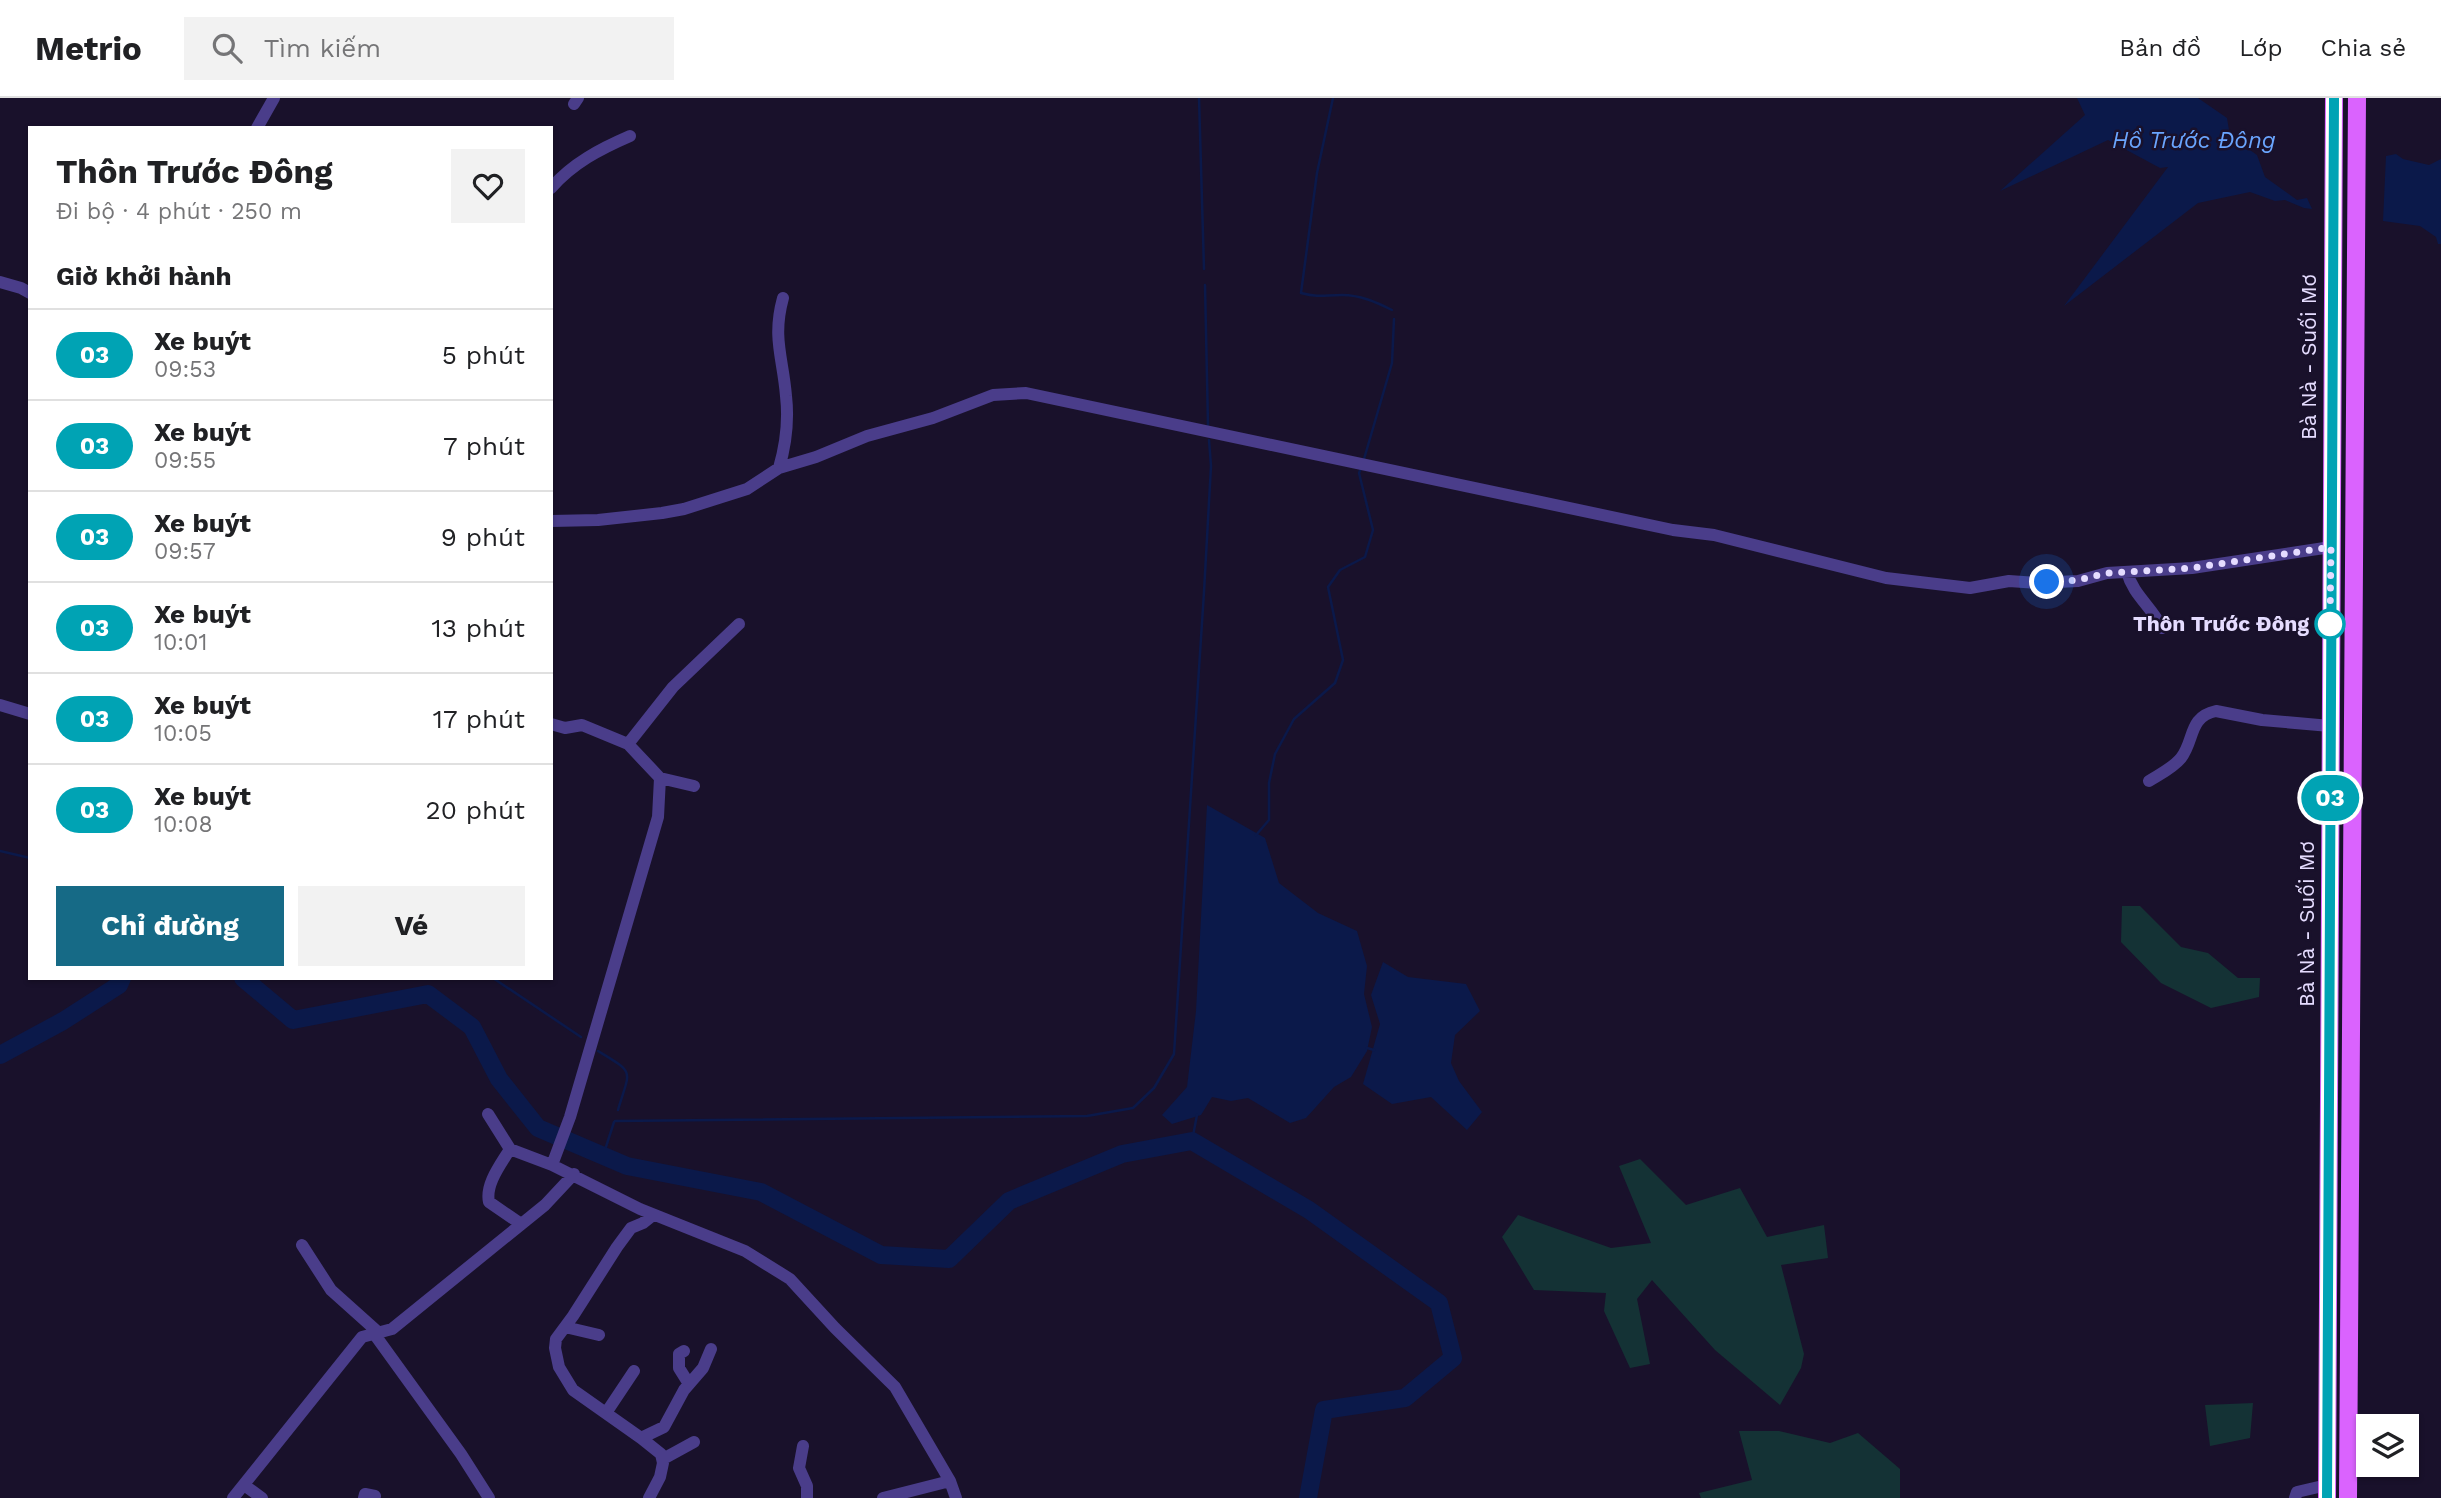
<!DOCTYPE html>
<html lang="vi">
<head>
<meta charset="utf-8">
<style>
	:root { --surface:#fff; --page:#f2f2f2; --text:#202124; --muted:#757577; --line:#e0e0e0; --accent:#166a86 }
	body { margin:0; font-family:"Work Sans",sans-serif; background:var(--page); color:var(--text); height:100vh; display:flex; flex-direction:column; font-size:26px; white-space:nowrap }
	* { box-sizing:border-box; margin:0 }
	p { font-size:23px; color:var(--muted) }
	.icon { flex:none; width:38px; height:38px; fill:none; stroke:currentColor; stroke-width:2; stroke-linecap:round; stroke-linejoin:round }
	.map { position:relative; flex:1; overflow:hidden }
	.side { position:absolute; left:28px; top:28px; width:525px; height:854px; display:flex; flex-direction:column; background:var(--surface); border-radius:0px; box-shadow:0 2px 5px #0004 }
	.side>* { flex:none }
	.badge { padding:0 14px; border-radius:23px; font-size:24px; line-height:46px }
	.controls { position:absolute; left:2356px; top:1316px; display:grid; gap:14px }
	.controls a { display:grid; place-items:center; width:63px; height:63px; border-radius:0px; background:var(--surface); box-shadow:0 2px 5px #0004; font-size:35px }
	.you { position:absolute; width:35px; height:35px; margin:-18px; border:5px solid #fff; border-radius:50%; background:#1a73e8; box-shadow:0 0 0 10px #1a73e833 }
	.map>.badge { position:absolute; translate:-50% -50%; box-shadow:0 0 0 4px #fff }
	h2 { padding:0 28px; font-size:26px; line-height:63px }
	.round { display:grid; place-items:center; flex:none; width:74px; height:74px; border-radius:0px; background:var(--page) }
	.headline { display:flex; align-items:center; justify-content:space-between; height:119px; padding:0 28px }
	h1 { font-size:33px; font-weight:700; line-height:52px }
	.button { display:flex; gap:14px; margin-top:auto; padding:14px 28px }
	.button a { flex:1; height:80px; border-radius:0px; background:var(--accent); color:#fff; font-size:28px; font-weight:700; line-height:80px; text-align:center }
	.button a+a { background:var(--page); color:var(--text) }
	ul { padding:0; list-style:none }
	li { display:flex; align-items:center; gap:21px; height:91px; padding:0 28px; border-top:2px solid var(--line) }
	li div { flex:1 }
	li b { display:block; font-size:26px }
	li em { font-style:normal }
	li .badge { min-width:77px; font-weight:700; text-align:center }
	header { display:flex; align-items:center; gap:42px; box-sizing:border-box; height:98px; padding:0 35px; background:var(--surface); border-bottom:2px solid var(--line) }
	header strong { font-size:33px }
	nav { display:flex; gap:38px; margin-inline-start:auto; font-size:24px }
	.search { width:490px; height:63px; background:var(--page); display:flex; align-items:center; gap:18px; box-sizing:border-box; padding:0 24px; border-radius:0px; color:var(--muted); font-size:26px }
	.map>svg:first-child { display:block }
	.green { fill:#143235 }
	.water { fill:#0b194a }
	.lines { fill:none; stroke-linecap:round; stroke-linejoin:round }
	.stream { stroke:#0b194a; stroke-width:2.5 }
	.river { stroke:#0b194a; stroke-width:18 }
	.street { stroke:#4a3d8a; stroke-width:12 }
	.primary { stroke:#da63fe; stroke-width:18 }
	.line-casing { stroke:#fff; stroke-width:16 }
	.line { stroke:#00a3b4; stroke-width:10 }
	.walk { stroke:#e5dcff; stroke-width:7; stroke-dasharray:0 12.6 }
	.stop-dot { fill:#fff; stroke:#00a3b4; stroke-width:3.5 }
	.labels { text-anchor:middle; stroke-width:5; stroke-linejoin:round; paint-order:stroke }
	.street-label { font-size:21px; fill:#e5dcff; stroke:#19112b }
	.stop-label { font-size:21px; font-weight:bold; fill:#e5dcff; stroke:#19112b; text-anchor:end }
	.water-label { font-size:23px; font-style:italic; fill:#6aa5fe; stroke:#19112b }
</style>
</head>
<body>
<header>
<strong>Metrio</strong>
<div class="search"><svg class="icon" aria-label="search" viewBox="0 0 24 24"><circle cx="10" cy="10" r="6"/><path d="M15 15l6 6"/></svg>Tìm kiếm</div>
<nav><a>Bản đồ</a><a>Lớp</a><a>Chia sẻ</a></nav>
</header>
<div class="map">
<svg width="2441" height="1400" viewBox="0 0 2441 1400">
	<rect width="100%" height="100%" fill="#19112b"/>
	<path class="green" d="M2122,808H2140L2181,849L2208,855L2238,880H2260L2259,899L2211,910L2161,885L2121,844Z
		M1640,1061L1686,1107L1740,1090L1767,1139L1824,1127L1828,1160L1781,1167L1804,1256L1801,1270L1780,1307L1715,1252L1652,1182L1637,1201L1650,1266L1630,1270L1604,1213L1606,1195L1534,1192L1502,1139L1518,1117L1611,1150L1651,1145L1619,1068Z
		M2253,1305L2250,1340L2210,1348L2205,1307Z
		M1739,1333H1779L1830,1345L1858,1335L1900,1371V1400H1701L1699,1395L1752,1382Z"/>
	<path class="water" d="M2077,0H2198L2227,20L2230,38L2257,57L2265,79L2297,102L2307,100L2312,111L2304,110L2285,102L2275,103L2250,94L2198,105L2064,208L2168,69L2160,70L2108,42L2000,93L2085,17Z
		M2396,56L2403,61L2429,67L2441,61V146H2438L2436,139L2420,128L2383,123L2386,58Z
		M1207,707L1265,740L1279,785L1318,815L1357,833L1367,868L1364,896L1372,929L1367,953L1351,979L1334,989L1306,1020L1290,1025L1248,1000L1231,1003L1212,999L1201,1017L1172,1026L1162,1017L1187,989L1196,913Z
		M1383,864L1408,879L1466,886L1480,913L1455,937L1451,965L1459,983L1482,1014L1467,1032L1431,999L1392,1006L1363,986L1380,926L1371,897Z"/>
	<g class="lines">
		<path class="stream" d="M1199,0L1204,171
			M1333,0L1317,75L1301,195C1320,200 1324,197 1342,197C1360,197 1376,204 1392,212
			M1205,187L1208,327
			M1364,361L1392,265L1394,221
			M1256,737L1269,722V685L1275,656L1294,621L1335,585L1343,562L1328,489L1340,472L1365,459L1373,432L1359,375L1361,370
			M0,753L30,760
			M493,880L581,939
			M1367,950L1374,952
			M598,953C636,976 630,971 618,1012
			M615,1023L1087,1018L1133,1010L1154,990L1174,956L1204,494L1211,368L1209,342
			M1192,1043L1197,1017
			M603,1058L614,1024"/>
		<path class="river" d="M243,880L293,922L428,896L472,929L499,981L538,1030L627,1068L761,1094L881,1157L949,1161L1009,1103L1122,1056L1192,1043L1309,1112L1439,1205L1453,1260L1405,1300L1324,1312L1308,1400
			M0,957L63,923L119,887L122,880"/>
		<path class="street" d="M574,6L578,0
			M257,30L274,0
			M551,90C573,65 600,51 630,38
			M0,184L21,190L30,195
			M779,370C786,346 789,324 786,298C783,260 772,240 783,200
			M551,423L598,422L662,415L684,411L747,391L779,370L816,359L867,338L933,320L993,297L1026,295L1673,432L1714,437L1886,480L1970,490L2009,483L2037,485L2078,483L2107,475L2192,470L2331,449
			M2127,474C2133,497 2152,509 2162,530
			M0,607L30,616
			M551,626L565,630L582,627L628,646L660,680L658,719L570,1019L552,1067L640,1111L745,1153L790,1181L835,1230L895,1289L950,1383L956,1400
			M628,646L673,589L739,526
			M660,680L694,688
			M2149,683C2160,676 2173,670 2181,660C2195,642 2188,619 2216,613L2262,622L2330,628
			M488,1016L510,1051
			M521,1126L489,1104C485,1086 501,1066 510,1051L552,1067
			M302,1147L331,1192L379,1235
			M565,1229L599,1237
			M375,1237L461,1356L489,1400
			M684,1253L679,1256V1270L689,1286
			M606,1315L634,1273
			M641,1340L664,1329L684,1292L703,1270L711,1251
			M803,1348L799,1370L807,1388V1400
			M663,1361L694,1344
			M244,1387L262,1400
			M233,1400L362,1239L392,1231L545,1107L574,1076
			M364,1400L365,1396L375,1398
			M649,1400L660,1379L663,1365L661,1356L641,1340L573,1292L559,1269L555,1250L556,1241L573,1218L617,1149L631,1130L643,1125L653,1117
			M883,1400L950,1383
			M2295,1400L2297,1394L2327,1387"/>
		<path class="primary" d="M2327,1400L2334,0
			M2348,1400L2357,0"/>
	</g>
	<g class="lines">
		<defs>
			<path id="line" d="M2327,1400L2334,0"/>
		</defs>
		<use href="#line" class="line-casing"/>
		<use href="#line" class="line"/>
		<path class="walk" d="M2047,484L2078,482L2107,475L2192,470L2331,449L2330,526"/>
	</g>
	<circle class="stop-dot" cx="2330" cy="526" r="14"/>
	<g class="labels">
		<g class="street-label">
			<text transform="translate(2309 259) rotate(-90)" y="7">Bà Nà - Suối Mơ</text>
			<text transform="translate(2307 826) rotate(-90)" y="7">Bà Nà - Suối Mơ</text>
		</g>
		<g class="stop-label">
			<text x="2309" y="533">Thôn Trước Đông</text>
		</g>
		<g class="water-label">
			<text x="2194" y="50">Hồ Trước Đông</text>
		</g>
	</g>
</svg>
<div class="controls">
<a><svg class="icon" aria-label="layers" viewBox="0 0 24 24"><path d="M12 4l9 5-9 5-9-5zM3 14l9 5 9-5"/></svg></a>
</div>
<div class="you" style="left:2047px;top:484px"></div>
<b class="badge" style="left:2330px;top:700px;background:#00a3b4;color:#fff">03</b>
<section class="side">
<div class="headline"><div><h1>Thôn Trước Đông</h1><p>Đi bộ · 4 phút · 250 m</p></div><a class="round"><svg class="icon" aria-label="heart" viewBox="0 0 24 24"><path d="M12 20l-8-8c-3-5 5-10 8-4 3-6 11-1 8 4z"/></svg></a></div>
<h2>Giờ khởi hành</h2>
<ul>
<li><span class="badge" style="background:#00a3b4;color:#fff">03</span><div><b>Xe buýt</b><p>09:53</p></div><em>5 phút</em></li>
<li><span class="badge" style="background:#00a3b4;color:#fff">03</span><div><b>Xe buýt</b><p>09:55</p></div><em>7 phút</em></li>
<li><span class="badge" style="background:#00a3b4;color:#fff">03</span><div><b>Xe buýt</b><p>09:57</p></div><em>9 phút</em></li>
<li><span class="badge" style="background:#00a3b4;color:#fff">03</span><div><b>Xe buýt</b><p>10:01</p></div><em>13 phút</em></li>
<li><span class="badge" style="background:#00a3b4;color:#fff">03</span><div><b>Xe buýt</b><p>10:05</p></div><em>17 phút</em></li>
<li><span class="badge" style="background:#00a3b4;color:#fff">03</span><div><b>Xe buýt</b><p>10:08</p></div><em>20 phút</em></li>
</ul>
<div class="button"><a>Chỉ đường</a><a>Vé</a></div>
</section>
</div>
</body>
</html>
